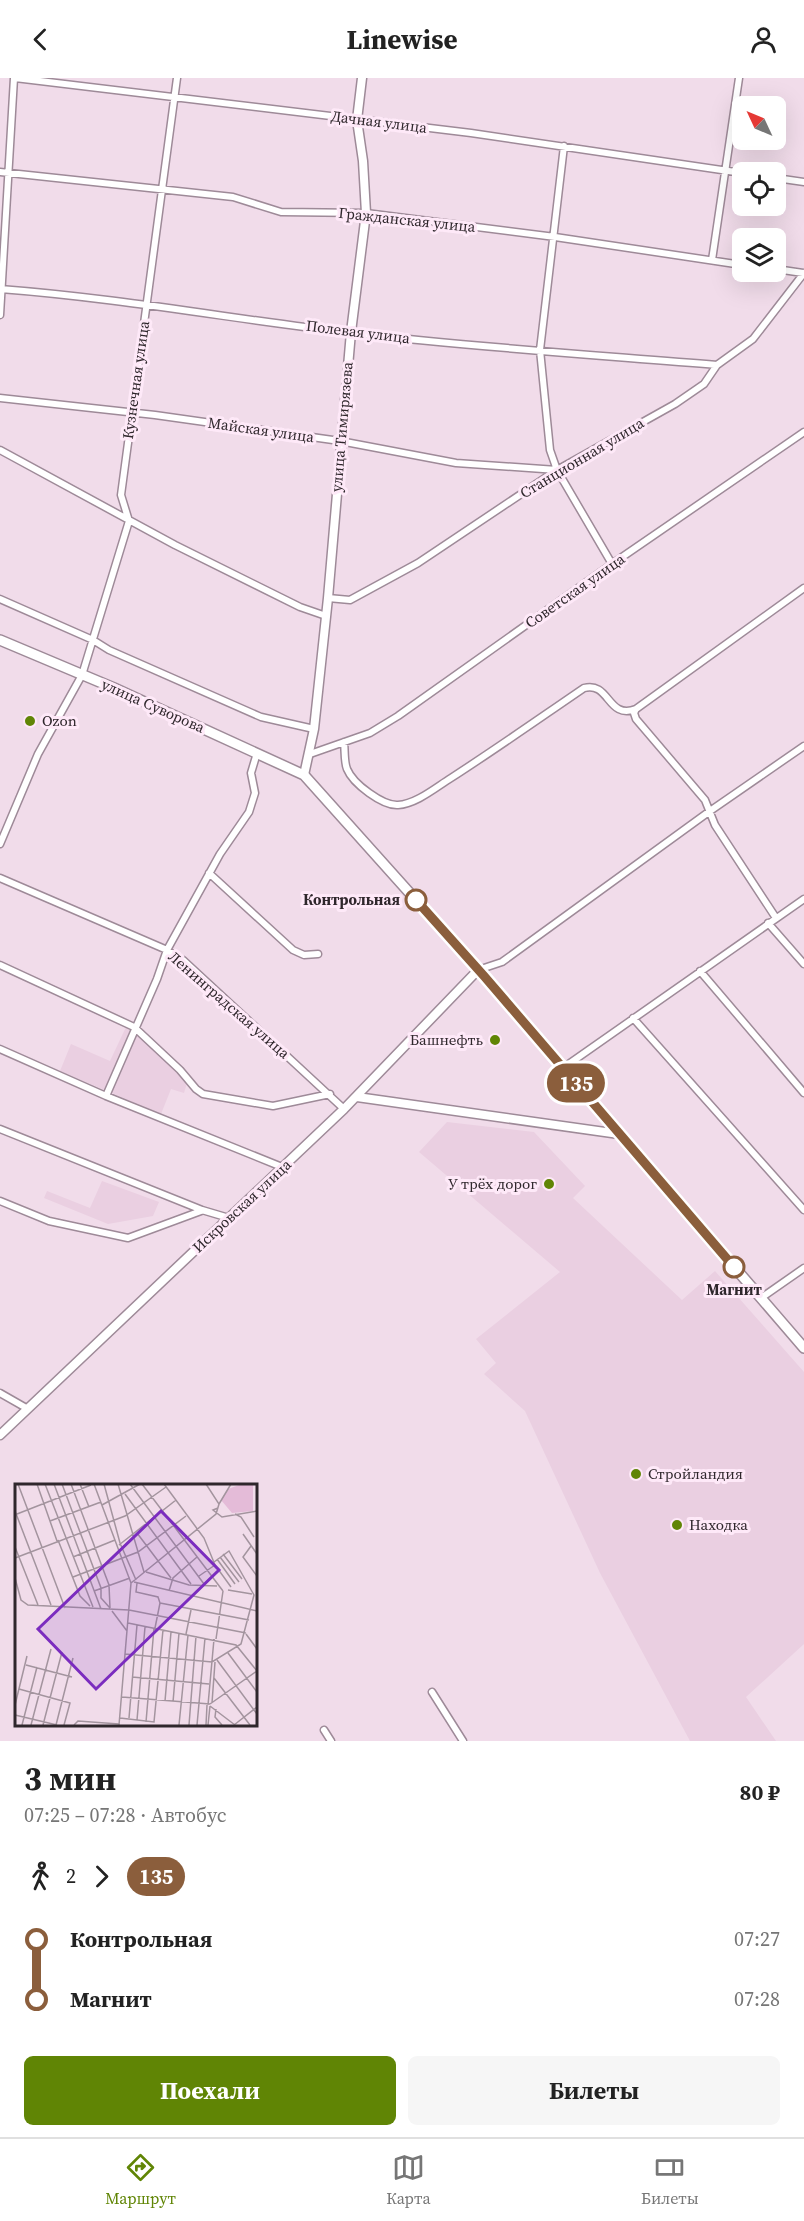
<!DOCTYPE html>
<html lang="ru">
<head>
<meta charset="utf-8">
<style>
	:root { --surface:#fff; --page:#f6f6f6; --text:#222; --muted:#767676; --line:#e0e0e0; --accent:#608505 }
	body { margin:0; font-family:"Source Serif 4",serif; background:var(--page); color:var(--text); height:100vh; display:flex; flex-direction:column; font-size:22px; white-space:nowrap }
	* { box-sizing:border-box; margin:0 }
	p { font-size:20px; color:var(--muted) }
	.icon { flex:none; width:33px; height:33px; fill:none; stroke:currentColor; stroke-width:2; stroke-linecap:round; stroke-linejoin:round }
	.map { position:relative; height:1663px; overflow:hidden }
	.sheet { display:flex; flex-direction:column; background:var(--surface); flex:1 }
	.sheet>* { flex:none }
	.badge { padding:0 12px; border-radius:20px; font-size:21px; line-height:39px }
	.needle { width:39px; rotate:314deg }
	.controls { position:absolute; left:732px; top:18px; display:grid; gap:12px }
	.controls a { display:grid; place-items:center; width:54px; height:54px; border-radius:9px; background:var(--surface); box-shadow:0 6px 24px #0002; font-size:30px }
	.map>.badge { position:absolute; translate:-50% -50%; box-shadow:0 0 0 3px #fff }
	.legs { display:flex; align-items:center; gap:9px; height:66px; padding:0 24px; font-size:20px }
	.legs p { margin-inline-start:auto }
	.head { display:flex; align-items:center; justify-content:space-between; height:102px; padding:0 24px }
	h1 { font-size:33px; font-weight:700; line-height:45px }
	.button { display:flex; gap:12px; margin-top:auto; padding:12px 24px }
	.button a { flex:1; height:69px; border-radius:9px; background:var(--accent); color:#fff; font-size:24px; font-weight:700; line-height:69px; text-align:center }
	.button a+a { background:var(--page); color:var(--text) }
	ul { padding:0 24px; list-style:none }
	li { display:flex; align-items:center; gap:21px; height:60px; font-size:22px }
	li i { display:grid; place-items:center; width:9px; height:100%; margin:0 8px; background:currentColor }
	li i::after { content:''; width:15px; height:15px; margin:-8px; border:4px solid; border-radius:50%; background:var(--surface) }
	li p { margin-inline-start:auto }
	li:first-child i { background:linear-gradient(#0000 50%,currentColor 0) }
	li:last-child i { background:linear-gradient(currentColor 50%,#0000 0) }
	header { display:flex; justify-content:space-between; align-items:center; height:78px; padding:0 24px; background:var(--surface); font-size:27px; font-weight:700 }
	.tabs { display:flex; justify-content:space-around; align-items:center; height:84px; border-top:2px solid var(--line); background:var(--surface); font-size:16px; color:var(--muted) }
	.tabs a { display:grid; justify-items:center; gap:3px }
	.tabs .on { color:var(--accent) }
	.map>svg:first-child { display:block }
	.built { fill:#eacfe1 }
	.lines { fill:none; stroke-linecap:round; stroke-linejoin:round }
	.minor-casing { stroke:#9e8a98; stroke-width:9 }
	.secondary-casing { stroke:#9e8a98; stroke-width:11 }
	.primary-casing { stroke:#9e8a98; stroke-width:12 }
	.minor { stroke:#fff; stroke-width:6 }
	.secondary { stroke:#fff; stroke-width:8 }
	.primary { stroke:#fff; stroke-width:9 }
	.line-1-casing { stroke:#fff; stroke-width:14 }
	.line-1 { stroke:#8b5e3c; stroke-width:9 }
	.poi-dot { fill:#608505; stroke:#fee9f8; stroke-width:2 }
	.stop-1-dot { fill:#fff; stroke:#8b5e3c; stroke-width:3 }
	.labels { text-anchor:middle; stroke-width:6; stroke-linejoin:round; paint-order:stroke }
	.street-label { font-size:15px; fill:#2f272c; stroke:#fee9f8 }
	.poi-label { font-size:15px; fill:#2f272c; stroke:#fee9f8; text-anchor:start }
	.stop-label { font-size:15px; font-weight:bold; fill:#2f272c; stroke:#fee9f8; text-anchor:end }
	.inset-road { fill:none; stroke:#a3949e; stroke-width:1.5 }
	.view { fill:#7b2cbf; fill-opacity:0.15; stroke:#7b2cbf; stroke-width:3 }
	.inset-edge { fill:none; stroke:#2f272c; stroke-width:3 }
</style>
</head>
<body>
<header><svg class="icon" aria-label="back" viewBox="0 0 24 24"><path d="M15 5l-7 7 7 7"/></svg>Linewise<svg class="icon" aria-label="person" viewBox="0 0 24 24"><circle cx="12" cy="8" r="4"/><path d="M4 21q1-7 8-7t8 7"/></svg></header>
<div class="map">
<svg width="804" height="1663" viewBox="0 0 804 1663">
	<rect width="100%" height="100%" fill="#f1dcea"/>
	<path class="built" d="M126,949L133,952L187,1005L184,1015L171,1011L161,1036L60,993L71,966L110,983Z
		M447,1044L534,1054L585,1108L573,1120L682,1222L715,1193L804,1294V1566L746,1619L776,1663H690L600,1495L525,1333L484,1296L496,1285L476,1261L560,1194L419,1074Z
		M102,1103L159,1124L153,1138L108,1146L44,1120L47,1113L90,1130Z"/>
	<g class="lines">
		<defs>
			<path id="minor" d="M15,0L471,55L742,95
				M564,68L540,272L550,372L557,392L612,486
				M0,94L233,119L281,134L366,135L555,159L742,187
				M776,100L804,104
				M712,182L739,0
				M776,191L803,195
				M0,211C118,220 234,241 351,255C473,269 595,277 717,287
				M0,237L14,0
				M0,320L155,337L340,363L456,385L557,392
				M0,372L175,467L300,529L326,538
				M328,520L350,522L418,485L557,392L675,326L704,306L717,287L753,261L804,195
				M0,521L93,562L109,572L261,639L314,651
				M636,631L634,635L636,641L705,722L715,747L776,840
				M344,664C345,672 344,684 347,691C353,706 383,728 398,727C416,726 435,710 451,700C496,671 540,640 584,610C610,603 607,642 636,631L804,510
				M310,676L370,655L398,638L612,486L804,354
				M0,766L38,676L82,597L129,443L121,417L177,0
				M209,795L293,872L304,877L318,876
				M0,800L167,872L183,882L344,1031
				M768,845L804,886
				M0,887L134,949L180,992L196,1011L203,1016L273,1028L330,1016
				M478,892L502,884L710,733L804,668
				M700,893L804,1015
				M633,940L804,1132
				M0,971L106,1018L282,1089
				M563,990L804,821
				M106,1018L157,901L167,872L220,776L249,734L255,715L251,695L257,675
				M0,1051L202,1132L229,1140
				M0,1123L49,1143L128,1160L201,1133
				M761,1220L804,1190
				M0,1315L28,1331
				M432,1614L463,1663
				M324,1652L331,1663"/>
			<path id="secondary" d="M304,697L314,651L328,520L351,254L366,135L363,83L357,42L362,0
				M357,1019L619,1056
				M0,1357L344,1031L478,892"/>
			<path id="primary" d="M0,562L114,610L304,697L484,898L804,1270"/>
		</defs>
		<use href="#minor" class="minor-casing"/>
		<use href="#secondary" class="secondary-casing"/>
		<use href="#primary" class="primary-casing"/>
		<use href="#minor" class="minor"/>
		<use href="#secondary" class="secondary"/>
		<use href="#primary" class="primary"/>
	</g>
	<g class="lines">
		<defs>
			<path id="line-1" d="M416,822L484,898L734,1189"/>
		</defs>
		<use href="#line-1" class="line-1-casing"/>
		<use href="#line-1" class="line-1"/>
	</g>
	<g class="poi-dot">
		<circle cx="30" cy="643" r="6"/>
		<circle cx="495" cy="962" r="6"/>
		<circle cx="549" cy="1106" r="6"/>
		<circle cx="636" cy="1396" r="6"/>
		<circle cx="677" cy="1447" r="6"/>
	</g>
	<g class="stop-1-dot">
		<circle cx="416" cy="822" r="10"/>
		<circle cx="734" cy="1189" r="10"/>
	</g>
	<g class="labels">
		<g class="street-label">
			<text transform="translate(379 44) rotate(7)" y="5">Дачная улица</text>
			<text transform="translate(407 142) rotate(6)" y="5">Гражданская улица</text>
			<text transform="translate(358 254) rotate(7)" y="5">Полевая улица</text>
			<text transform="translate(136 302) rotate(-82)" y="5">Кузнечная улица</text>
			<text transform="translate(342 349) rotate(-85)" y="5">улица Тимирязева</text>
			<text transform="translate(261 352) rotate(8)" y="5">Майская улица</text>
			<text transform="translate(582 380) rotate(-31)" y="5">Станционная улица</text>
			<text transform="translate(575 513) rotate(-35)" y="5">Советская улица</text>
			<text transform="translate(153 628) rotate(24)" y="5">улица Суворова</text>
			<text transform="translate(229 927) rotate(41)" y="5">Ленинградская улица</text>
			<text transform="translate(242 1128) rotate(-43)" y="5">Искровская улица</text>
		</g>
		<g class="poi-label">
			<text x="42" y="648">Ozon</text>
			<text x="483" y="967" text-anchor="end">Башнефть</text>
			<text x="537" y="1111" text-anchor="end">У трёх дорог</text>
			<text x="648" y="1401">Стройландия</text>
			<text x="689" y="1452">Находка</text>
		</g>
		<g class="stop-label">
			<text x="400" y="827">Контрольная</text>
			<text x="734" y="1217" text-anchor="middle">Магнит</text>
		</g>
	</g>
	<g transform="translate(15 1406)">
		<rect width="242" height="242" fill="#f1dcea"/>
		<path d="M227,0H238V27L217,29L206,16L213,5Z" fill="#e4bbd8"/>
		<path class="inset-road" d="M3,0L50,124M22,0L42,57M30,0L78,123M39,0L86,125M47,0L86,104V114L95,124M56,0L94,101L95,124M65,0L74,23M79,0L116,99L104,241M89,0L105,59L121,96M103,0L129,88M115,0L189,100M127,0L208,107M149,0L189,54L200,81L216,103M110,10L176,100M204,20L216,0M87,21L125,0M203,24L198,26L207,33L242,27M0,27L36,121M2,30L76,1M220,30L226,33L239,53M35,37L86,18M122,49L156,94M228,50L242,70M43,56L65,112L75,122M104,61L161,16M236,62L228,73L242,92M0,63L23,121M208,70L227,95M58,73L100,56M205,73L224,98M0,74L110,32L151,3M202,75L220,100M131,88L174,101L202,102M184,92L200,81M58,93L123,68L171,32M0,94L6,116L13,121L114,126M119,98L242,127M116,99L201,30L204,20L191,0M122,99L121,108L143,113L145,119M213,106L237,110M79,107L115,94M154,107L158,94L182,73M145,119L234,136M114,126L231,149M97,127L112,147M113,139L221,161L242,187M140,144L145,119M171,150L176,126M231,150L242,165M201,155L208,107M213,169L242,208M110,170L197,178L226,160L239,111L214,67L199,78M202,176L242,230M11,181L57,193M117,193L194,200M199,194L235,241M4,205L55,219L49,241M107,213L195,220M150,217L156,148M158,218L164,149M197,219L200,178M195,220L242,187M0,221L12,172M193,221L199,155M195,222L220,241M201,225L200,233L207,241M0,231L42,241M105,234L139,238L148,146M114,234L122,141M122,236L130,143M131,238L139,144M7,241L22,183M16,241L36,165M28,241L47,168M41,241L58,174M59,241L63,237L104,240M164,241L173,151M174,241L181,152M182,241L190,154M191,241L192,221M193,241L195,222M219,241L242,223"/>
		<path class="view" d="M146,27L204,86L81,205L23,145Z"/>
		<rect width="242" height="242" class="inset-edge"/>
	</g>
</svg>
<div class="controls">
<a><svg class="needle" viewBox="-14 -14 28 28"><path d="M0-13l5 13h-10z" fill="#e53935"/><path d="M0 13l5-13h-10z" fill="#767676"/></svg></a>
<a><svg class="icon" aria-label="locate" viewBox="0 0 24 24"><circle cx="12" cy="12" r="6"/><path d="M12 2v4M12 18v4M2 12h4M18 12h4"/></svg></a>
<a><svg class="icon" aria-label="layers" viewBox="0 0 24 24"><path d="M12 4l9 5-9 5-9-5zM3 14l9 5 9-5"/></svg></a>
</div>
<b class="badge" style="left:576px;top:1005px;background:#8b5e3c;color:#fff">135</b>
</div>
<section class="sheet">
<div class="head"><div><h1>3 мин</h1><p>07:25 – 07:28 · Автобус</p></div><b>80 ₽</b></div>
<div class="legs"><svg class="icon" aria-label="walk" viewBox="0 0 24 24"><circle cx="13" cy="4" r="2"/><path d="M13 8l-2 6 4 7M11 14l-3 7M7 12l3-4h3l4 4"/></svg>2<svg class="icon" aria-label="forward" viewBox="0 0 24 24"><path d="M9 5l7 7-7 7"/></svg><b class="badge" style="background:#8b5e3c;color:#fff">135</b></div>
<ul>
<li><i style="color:#8b5e3c"></i><b>Контрольная</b><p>07:27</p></li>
<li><i style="color:#8b5e3c"></i><b>Магнит</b><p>07:28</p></li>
</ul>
<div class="button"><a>Поехали</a><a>Билеты</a></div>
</section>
<nav class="tabs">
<a class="on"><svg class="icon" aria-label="directions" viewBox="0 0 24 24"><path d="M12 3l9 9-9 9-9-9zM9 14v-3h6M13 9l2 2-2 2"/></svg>Маршрут</a>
<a><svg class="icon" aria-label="map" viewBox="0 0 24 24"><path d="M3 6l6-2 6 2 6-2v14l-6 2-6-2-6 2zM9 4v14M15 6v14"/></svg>Карта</a>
<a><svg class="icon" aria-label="tickets" viewBox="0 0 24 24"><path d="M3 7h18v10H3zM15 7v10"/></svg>Билеты</a>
</nav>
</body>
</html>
